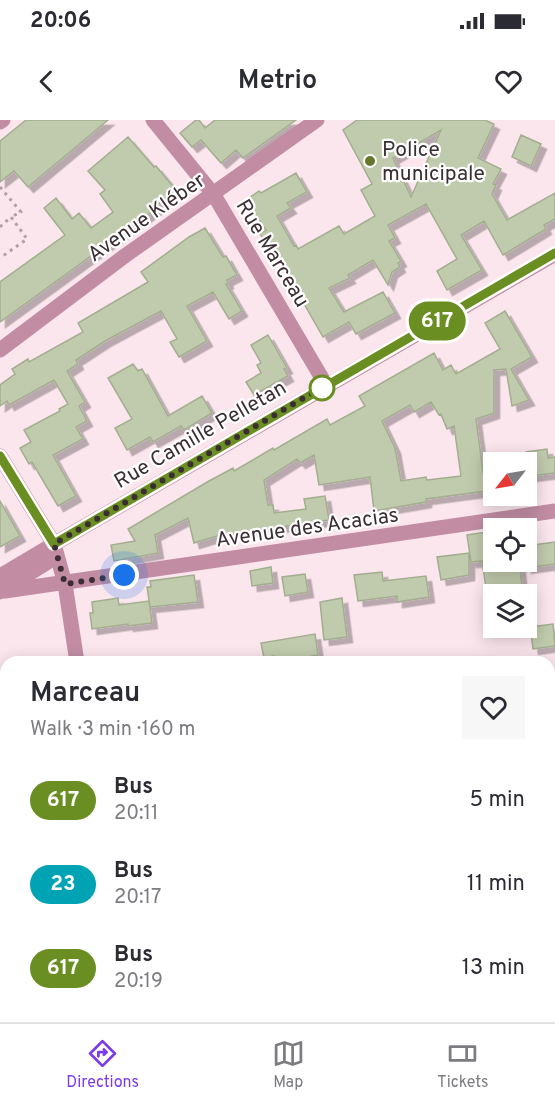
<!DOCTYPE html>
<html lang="en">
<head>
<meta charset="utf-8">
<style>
	:root { --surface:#fff; --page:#f7f7f7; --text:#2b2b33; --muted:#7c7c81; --line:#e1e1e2; --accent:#7c3aed }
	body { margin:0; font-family:Overpass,sans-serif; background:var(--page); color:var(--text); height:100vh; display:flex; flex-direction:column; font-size:22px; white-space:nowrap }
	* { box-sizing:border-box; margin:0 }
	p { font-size:20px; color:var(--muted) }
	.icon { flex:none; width:33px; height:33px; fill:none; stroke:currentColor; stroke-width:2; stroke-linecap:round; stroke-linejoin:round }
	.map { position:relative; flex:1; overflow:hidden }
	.panel { position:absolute; left:0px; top:536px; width:555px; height:368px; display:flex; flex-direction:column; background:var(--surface); border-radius:18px 18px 0 0; box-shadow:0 3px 15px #0003 }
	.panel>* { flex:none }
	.badge { padding:0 12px; border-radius:20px; font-size:21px; line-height:39px }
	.needle { width:39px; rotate:239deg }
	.tools { position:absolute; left:483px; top:332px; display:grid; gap:12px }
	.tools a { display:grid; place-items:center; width:54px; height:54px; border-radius:0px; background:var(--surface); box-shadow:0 3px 15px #0003; font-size:30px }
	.you { position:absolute; width:30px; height:30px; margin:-15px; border:4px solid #fff; border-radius:50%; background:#1a73e8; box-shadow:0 0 0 9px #1a73e833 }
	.map>.badge { position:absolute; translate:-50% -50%; box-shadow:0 0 0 3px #fff }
	.round { display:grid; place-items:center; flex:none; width:63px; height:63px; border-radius:0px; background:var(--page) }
	.summary { display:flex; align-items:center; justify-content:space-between; height:102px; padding:0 30px }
	h1 { font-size:28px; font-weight:600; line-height:45px }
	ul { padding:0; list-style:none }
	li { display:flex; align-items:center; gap:18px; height:84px; padding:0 30px }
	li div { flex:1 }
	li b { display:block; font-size:22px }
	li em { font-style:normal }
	li .badge { min-width:66px; font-weight:700; text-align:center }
	.status { display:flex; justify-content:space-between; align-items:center; height:42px; padding:0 30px; background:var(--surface); direction:ltr }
	.status svg { height:16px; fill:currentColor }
	header { display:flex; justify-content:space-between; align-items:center; height:78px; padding:0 30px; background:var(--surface); font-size:27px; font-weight:600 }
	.tab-bar { display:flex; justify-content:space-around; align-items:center; height:84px; border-top:2px solid var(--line); background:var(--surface); font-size:16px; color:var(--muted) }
	.tab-bar a { display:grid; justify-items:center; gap:3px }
	.tab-bar .active { color:var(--accent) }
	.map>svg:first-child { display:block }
	.building { fill:#c0caac; stroke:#a3ae90; stroke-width:1.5; fill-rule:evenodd; filter:url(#shadow) }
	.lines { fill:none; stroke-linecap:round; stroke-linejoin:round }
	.path { stroke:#b2a0a7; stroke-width:3; stroke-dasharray:3 4.5; stroke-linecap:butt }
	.street { stroke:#c28da3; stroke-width:15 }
	.line-casing { stroke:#fff; stroke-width:14 }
	.line { stroke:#6b8e23; stroke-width:9 }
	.walk { stroke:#3b2e33; stroke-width:6; stroke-dasharray:0 10.8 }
	.poi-dot { fill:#637829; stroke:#fff; stroke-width:2 }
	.stop-dot { fill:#fff; stroke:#6b8e23; stroke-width:3 }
	.labels { text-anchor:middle; stroke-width:4.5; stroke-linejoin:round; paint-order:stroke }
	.poi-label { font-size:21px; fill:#3b2e33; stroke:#fff; text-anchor:start }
	.street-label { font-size:21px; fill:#3b2e33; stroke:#fff }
</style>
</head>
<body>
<div class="status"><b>20:06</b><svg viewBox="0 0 49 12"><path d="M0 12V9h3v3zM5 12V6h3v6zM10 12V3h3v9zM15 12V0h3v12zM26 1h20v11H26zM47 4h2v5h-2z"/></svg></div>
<header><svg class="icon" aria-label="back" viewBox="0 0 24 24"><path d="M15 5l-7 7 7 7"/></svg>Metrio<svg class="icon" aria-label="heart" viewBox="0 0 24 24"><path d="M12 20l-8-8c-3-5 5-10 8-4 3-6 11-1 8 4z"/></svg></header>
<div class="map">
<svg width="555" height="902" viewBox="0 0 555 902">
	<defs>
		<filter id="shadow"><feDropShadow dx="5.5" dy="5.5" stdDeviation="0" flood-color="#0004"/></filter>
	</defs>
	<rect width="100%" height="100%" fill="#fce6ee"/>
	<path class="building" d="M26,0H108L28,67L14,51L0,62V21Z
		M196,0H199L205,8L215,0H296L243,38L236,30L221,43L201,20L192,27L180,13Z
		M357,0H485L494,4L478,38L501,49L493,64L496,65L492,74L507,100L555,73V99L544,105L546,109L503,135L484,101L461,115L482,150L447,170L437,151L457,139L426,84L388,105L395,118L389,121L401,141L398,143L400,147L392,152L388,165L373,140L348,155L350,158L329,168L344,192L383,172L395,193L356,214L349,202L323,217L272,128L270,129L260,114L266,110L246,80L259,71L261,73L296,53L307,72L287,83L291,88L277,96L294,126L296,125L298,129L339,106L344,114L375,96L361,70L372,64L343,10ZM441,10L411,77L393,38Z
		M521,15L541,24L531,46L512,37Z
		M128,17L154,47L156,46L176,70L155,87L156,89L0,202V162L65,115L44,88L56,78L72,99L79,93L91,108L113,92L100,74L105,70L88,51Z
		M205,108L223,137L226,136L237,155L227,160L228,163L226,164L242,191L229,199L213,172L187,186L207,221L179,237L170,222L177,219L161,191L105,221L76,240L78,244L67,251L85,282L79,286L87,301L76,307L83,319L53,335L76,376L58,386L32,342L29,344L20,328L31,322L24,310L60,291L59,289L68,284L54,260L9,285L7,281L0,286V265L15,254L12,249L28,239L29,242L83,212L78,203L148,162L141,152L189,117Z
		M505,191L532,237L511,249L529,280L512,286L506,249L494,250V293L476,299L483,352L494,350V370L426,379V382L374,391L370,357L319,365L314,335L300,343L297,339L264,360L268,385H273L274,393L306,389L304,379L325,376L329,400L217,416L194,423L188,398L155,415L158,433L114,441L111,425L135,421L128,409L209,361L233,348L234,351L273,328L274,330L327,299L330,305L365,286L359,276L434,233L443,250L451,245L456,254L500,229L485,203ZM431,282L439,295L441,294L447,309L454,306L461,356L427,360L426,357L401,361L395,328L382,301L410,285L414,292Z
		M268,215L287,248L284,249L288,256L254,275L246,262L261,253L257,245L261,243L251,225Z
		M133,244L138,251L142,249L168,296L202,276L212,293L184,310L181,306L153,322L150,317L127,330L115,308L132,299L108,258Z
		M547,329L548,338L555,337V353L531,356V354L526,355V332Z
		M0,381L20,416L0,427Z
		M494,411V440L471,442L467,415Z
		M555,422V444L526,448V426Z
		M469,433V455L441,460L437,437Z
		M482,441H519L523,474H487Z
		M271,447L273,463L252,466L250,451Z
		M382,452L383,461L426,456L429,477L397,482V476L358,481L354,455Z
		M305,454L308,472L285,476L282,457Z
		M194,455L198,482L150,487L147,467H151L150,461Z
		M118,478L119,485L149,481L152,503L128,506V504L92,509L90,493H93L92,482Z
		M342,478L347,517L324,520L320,482Z
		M553,504L555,526L533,529L530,507Z
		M315,514L318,535L280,542H274V536L264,538L261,523Z"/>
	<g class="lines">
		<path class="path" d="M0,67L21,92L11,97
			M0,107L11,97L27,119L0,138"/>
		<path class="street" d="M153,0L214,75L326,265
			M0,2L3,0
			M0,230L126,135L317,0
			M0,336L54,424L65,464L77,542
			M0,456L54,424
			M5,471L555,391
			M0,472L48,442L54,424L555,134
			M549,802H555
			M0,803H6
			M74,902V897
			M284,902V897
			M494,902V897"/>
	</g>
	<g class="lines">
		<defs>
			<path id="line" d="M0,336L54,424L555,133"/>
		</defs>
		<use href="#line" class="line-casing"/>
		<use href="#line" class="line"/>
		<path class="walk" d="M124,455L65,464L54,424L326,265L322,268"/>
	</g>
	<circle class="poi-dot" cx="370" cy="41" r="6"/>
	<circle class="stop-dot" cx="322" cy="268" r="12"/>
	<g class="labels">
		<g class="poi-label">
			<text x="382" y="36">Police<tspan x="382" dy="24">municipale</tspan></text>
		</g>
		<g class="street-label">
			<text transform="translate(146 97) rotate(-35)" y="7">Avenue Kléber</text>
			<text transform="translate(273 133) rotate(59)" y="7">Rue Marceau</text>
			<text transform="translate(200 314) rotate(-30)" y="7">Rue Camille Pelletan</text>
			<text transform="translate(307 407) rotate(-8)" y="7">Avenue des Acacias</text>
		</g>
	</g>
</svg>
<div class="tools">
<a><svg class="needle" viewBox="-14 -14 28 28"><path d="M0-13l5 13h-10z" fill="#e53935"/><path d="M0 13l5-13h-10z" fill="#7c7c81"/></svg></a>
<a><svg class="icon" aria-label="locate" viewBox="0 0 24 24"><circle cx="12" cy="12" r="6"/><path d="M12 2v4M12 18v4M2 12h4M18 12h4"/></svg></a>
<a><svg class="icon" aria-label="layers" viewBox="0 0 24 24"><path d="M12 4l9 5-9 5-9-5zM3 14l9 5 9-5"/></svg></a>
</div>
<div class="you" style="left:124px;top:455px"></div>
<b class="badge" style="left:437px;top:201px;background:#6b8e23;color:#fff">617</b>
<section class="panel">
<div class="summary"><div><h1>Marceau</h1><p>Walk · 3 min · 160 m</p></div><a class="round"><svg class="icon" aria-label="heart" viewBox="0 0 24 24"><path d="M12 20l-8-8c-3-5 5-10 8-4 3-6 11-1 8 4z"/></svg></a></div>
<ul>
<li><span class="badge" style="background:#6b8e23;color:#fff">617</span><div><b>Bus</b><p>20:11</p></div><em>5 min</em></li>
<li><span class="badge" style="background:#00a3b4;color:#fff">23</span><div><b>Bus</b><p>20:17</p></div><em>11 min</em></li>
<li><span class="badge" style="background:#6b8e23;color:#fff">617</span><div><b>Bus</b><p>20:19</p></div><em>13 min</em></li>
</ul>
</section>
</div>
<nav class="tab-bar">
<a class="active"><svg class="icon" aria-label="directions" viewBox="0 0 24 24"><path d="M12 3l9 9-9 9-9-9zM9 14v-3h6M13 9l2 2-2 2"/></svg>Directions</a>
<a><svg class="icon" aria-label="map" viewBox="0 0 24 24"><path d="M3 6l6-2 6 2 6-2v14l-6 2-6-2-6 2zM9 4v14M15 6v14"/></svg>Map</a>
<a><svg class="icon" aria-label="tickets" viewBox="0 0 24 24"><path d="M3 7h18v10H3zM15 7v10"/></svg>Tickets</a>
</nav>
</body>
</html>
